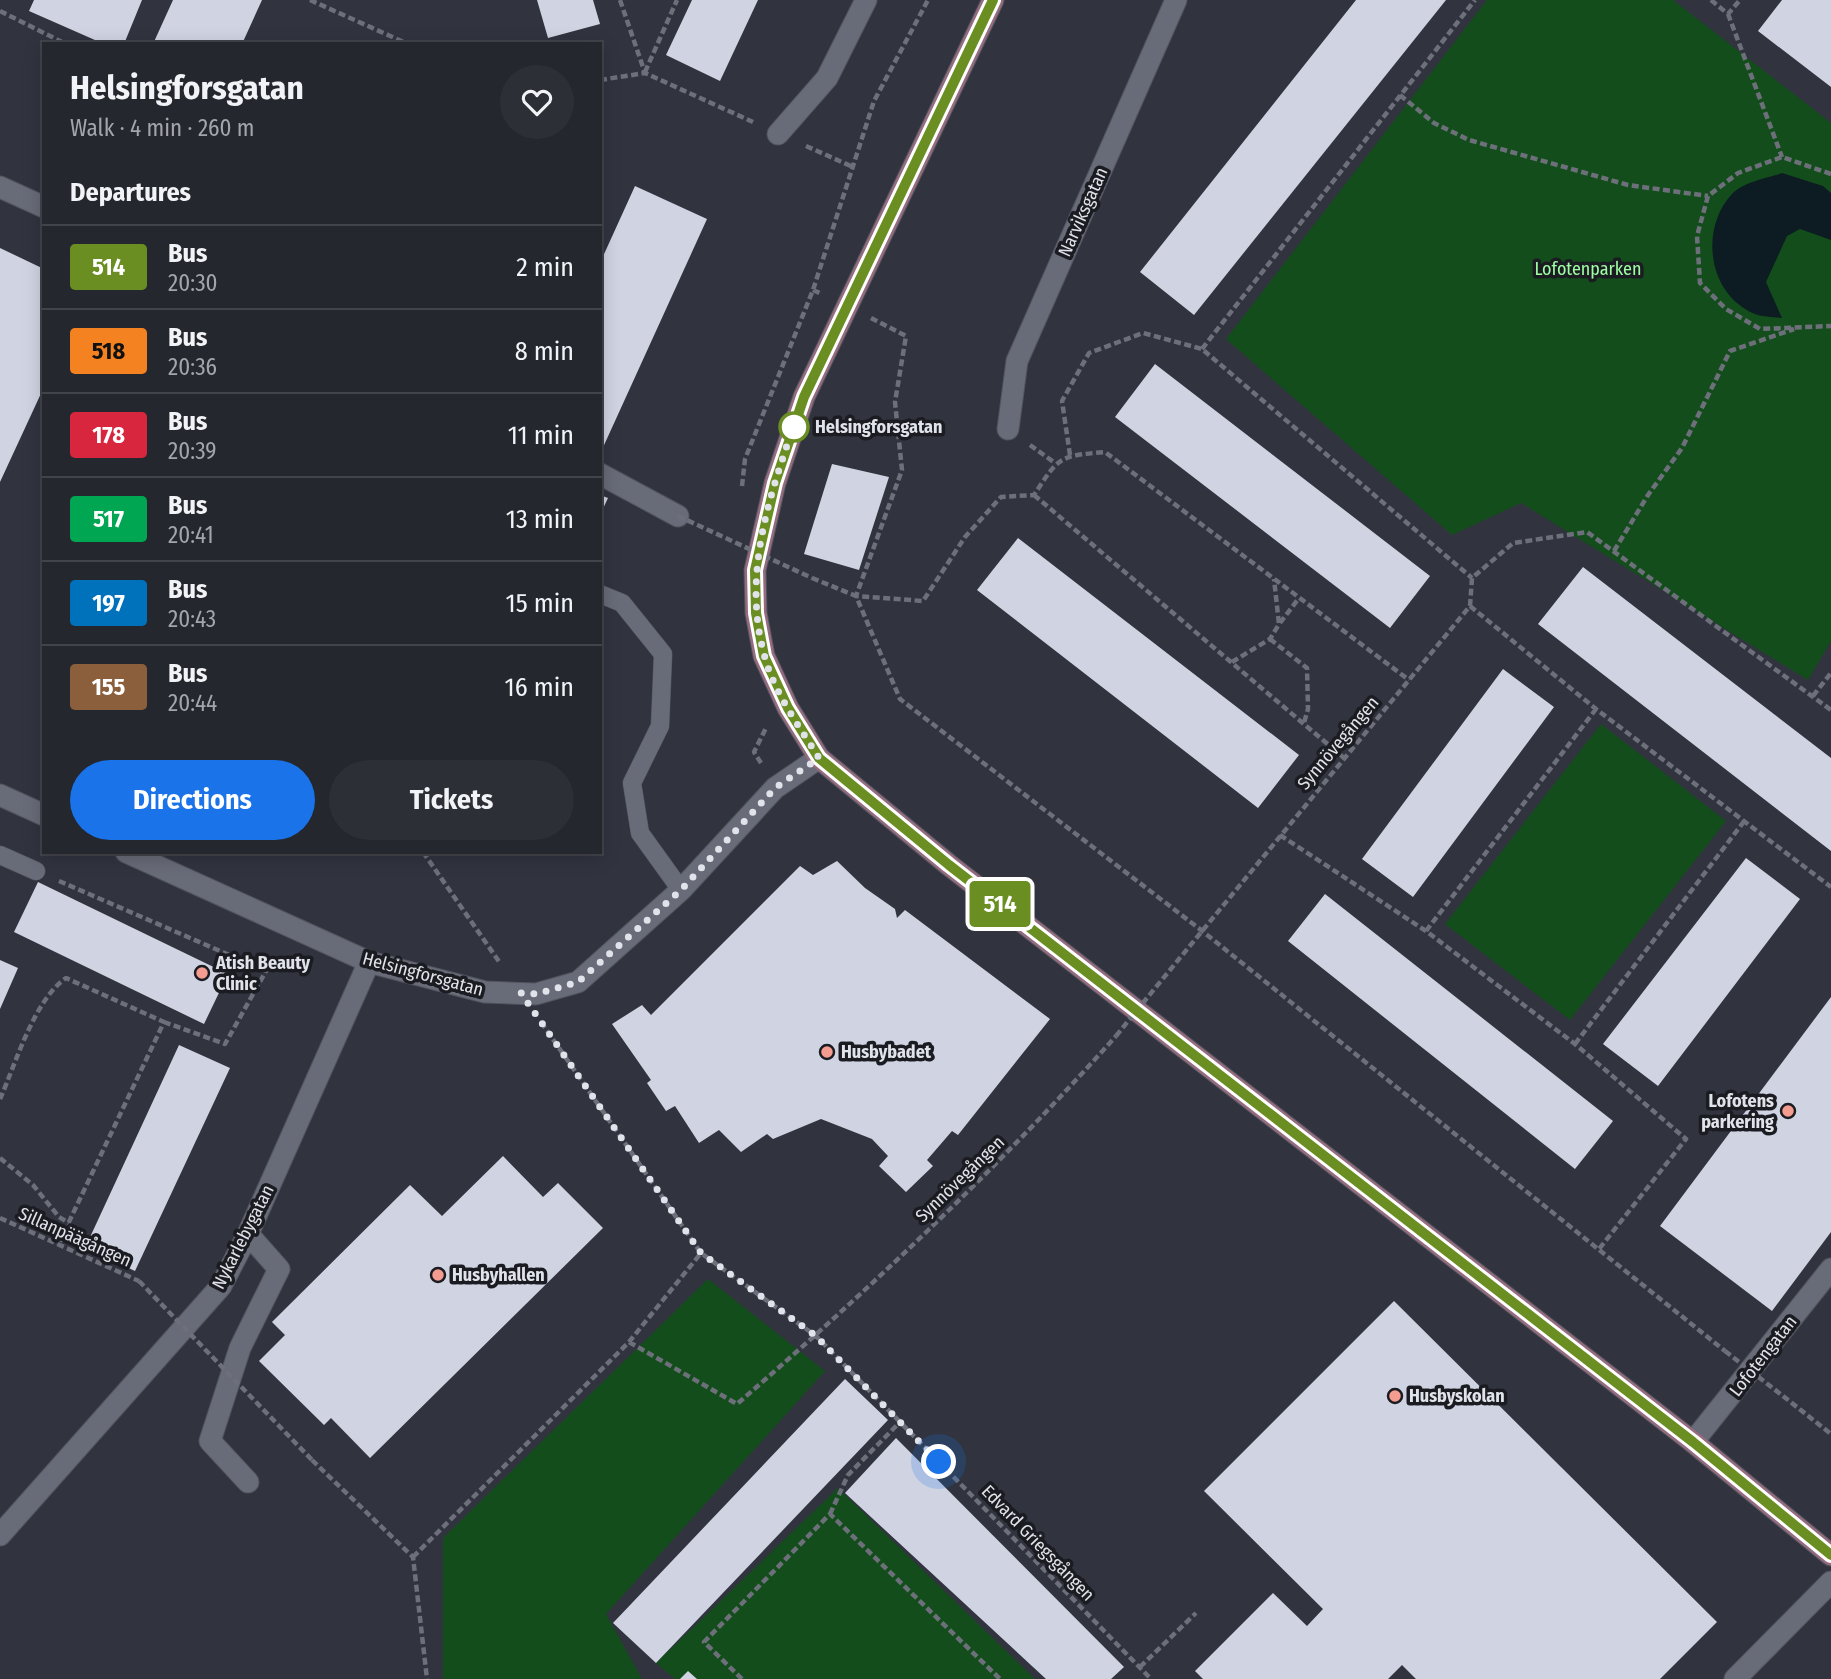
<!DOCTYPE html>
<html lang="en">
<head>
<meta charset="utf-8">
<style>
	:root { --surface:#25272f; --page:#2d2f37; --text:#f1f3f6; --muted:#a3a5aa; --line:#42444b; --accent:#1a73e8 }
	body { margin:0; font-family:"Fira Sans Condensed",sans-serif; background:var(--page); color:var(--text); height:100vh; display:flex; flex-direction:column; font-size:26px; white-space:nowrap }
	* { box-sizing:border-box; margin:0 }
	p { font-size:23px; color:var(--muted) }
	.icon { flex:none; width:38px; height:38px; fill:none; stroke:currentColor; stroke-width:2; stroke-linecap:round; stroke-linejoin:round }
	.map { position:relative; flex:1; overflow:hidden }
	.panel { position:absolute; left:42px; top:42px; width:560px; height:812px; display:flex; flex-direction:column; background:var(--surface); border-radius:0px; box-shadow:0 4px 18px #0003,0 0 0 2px var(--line) }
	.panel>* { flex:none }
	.badge { padding:0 14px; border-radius:5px; font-size:24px; line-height:46px }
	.you { position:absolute; width:35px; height:35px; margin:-18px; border:5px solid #fff; border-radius:50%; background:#1a73e8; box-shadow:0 0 0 10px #1a73e833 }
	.map>.badge { position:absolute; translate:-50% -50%; box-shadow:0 0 0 4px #fff }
	h2 { padding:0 28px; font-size:26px; line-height:63px }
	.round { display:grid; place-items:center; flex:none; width:74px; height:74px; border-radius:37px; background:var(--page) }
	.head { display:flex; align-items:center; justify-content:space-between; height:119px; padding:0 28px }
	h1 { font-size:33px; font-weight:700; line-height:52px }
	.primary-button { display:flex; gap:14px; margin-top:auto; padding:14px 28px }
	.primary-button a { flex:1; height:80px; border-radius:42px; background:var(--accent); color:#fff; font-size:28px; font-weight:700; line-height:80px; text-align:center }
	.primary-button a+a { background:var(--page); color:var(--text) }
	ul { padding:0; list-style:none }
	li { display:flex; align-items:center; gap:21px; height:84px; padding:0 28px; border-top:2px solid var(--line) }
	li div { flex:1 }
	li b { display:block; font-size:26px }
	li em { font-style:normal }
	li .badge { min-width:77px; font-weight:700; text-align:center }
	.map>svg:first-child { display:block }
	.green { fill:#144d1c }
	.water { fill:#0c1c22 }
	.building { fill:#d0d3e2 }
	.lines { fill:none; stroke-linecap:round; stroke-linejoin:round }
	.lane-casing { stroke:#51535d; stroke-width:19 }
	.street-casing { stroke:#51535d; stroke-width:23 }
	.secondary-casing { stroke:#51535d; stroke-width:23 }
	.path { stroke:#6d707a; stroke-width:4.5; stroke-dasharray:7 3.5; stroke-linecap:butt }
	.lane { stroke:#686b78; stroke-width:18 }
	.street { stroke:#686b78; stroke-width:21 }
	.secondary { stroke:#956c7f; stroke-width:21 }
	.path-bridge { stroke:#6d707a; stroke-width:4.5; stroke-dasharray:7 3.5; stroke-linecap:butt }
	.line-casing { stroke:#fff; stroke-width:16 }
	.line { stroke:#6b8e23; stroke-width:10 }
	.walk { stroke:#e1e3eb; stroke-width:7; stroke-dasharray:0 12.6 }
	.stop-dot { fill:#fff; stroke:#6b8e23; stroke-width:3.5 }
	.poi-dot { fill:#f59c90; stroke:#1b1c21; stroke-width:2.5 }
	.labels { text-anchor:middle; stroke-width:7; stroke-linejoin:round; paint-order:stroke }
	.street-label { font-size:18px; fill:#e1e3eb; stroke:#1b1c21 }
	.park-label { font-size:18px; fill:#9dfea3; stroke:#1b1c21 }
	.stop-label { font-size:18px; font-weight:bold; fill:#e1e3eb; stroke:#1b1c21; text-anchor:start }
	.poi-label { font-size:18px; font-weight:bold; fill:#e1e3eb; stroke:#1b1c21; text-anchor:start }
</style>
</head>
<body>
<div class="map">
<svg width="1831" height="1679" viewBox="0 0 1831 1679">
	<rect width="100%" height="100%" fill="#31343f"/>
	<path class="green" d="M1487,0H1673L1831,123V641L1808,680L1521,503L1452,535L1226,339Z
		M1601,724L1726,821L1570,1020L1445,924Z
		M708,1279L825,1371L606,1614L642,1679H443V1538Z
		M838,1488L1035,1679H675L656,1663Z"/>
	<path class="water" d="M1782,173L1823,186L1831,193V240L1800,229L1787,236L1766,282L1782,318C1774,317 1763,317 1755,314C1708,295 1699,229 1732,194C1743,182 1767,178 1782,173Z"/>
	<path class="building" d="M34,0H142L124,44H104L29,11Z
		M173,0H262L242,44H153Z
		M537,0H593L600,24L548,38Z
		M692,0H758L720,81L666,55Z
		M1356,0H1446L1194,315L1140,272Z
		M1782,0H1831V87L1758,31Z
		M635,186L707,219L600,454V263Z
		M0,248L44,269V387L0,482Z
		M1155,364L1430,576L1390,628L1115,417Z
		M832,464L889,477L859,570L804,554Z
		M600,495L608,498L600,515Z
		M1018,538L1299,755L1258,808L977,590Z
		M1583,567L1831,758V851L1538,624Z
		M1503,669L1554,707L1413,897L1362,859Z
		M1746,858L1800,899L1658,1086L1603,1044Z
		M837,861L865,888L895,909L897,918L905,910L1050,1019L958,1135L952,1131L927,1160L933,1166L906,1192L879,1166L888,1156L872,1139L821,1119L773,1139L767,1134L741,1152L719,1130L699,1143L675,1106L666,1111L647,1083L651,1080L612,1024L642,1005L651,1015L800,866L813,875Z
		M38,882L228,974L204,1024L14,932Z
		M1325,894L1613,1121L1575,1169L1288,941Z
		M0,960L18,968L0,1009Z
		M1831,997V1232L1772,1311L1660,1226Z
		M179,1045L230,1068L135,1271L85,1248Z
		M503,1156L543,1197L558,1183L603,1228L370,1458L331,1418L324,1425L259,1361L285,1335L272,1322L410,1185L442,1216Z
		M1394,1301L1717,1622L1660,1679H1416L1402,1665L1388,1679H1203L1195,1671L1273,1593L1307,1626L1323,1609L1204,1491Z
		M845,1379L888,1420L656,1663L613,1623Z
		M896,1438L1124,1667L1111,1679H1046L845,1493Z
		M688,1671L697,1679H680Z"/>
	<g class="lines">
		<defs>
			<path id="lane" d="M600,594L622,603L663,654L660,726L632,783L640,833L681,890
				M0,855L36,871"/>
			<path id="street" d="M778,134L827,78L866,0
				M0,187L44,207
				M1008,429L1017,361L1176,0
				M600,474L678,516
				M0,795L44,815
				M126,852L369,962L485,992L536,994L578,982L681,890L775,788L819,758
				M248,1234L279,1269L240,1348L210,1441L248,1482
				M1693,1442L1831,1269
				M0,1535L221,1286L248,1234L369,962
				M1735,1679L1831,1582"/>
			<path id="secondary" d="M993,0L804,397L775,483L755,570L756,613L764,656L788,708L819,758L949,865L1693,1442L1831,1555"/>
		</defs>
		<use href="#lane" class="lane-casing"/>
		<use href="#street" class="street-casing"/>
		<use href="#secondary" class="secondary-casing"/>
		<path class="path" d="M310,0L408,44
			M620,0L645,73L753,122
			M1711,0L1728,14L1740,0
			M0,11L66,44
			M1728,14L1782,157
			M645,72L677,0
			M600,80L645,73
			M1400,95L1434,123L1469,140L1628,185L1708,196
			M806,146L853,167
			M1831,174L1782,157L1738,173L1708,196L1697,236L1700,283L1726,309L1760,329L1831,326
			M813,290L822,294
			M871,318L906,336L895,402L902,470L856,596L923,601L965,537L1001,497L1034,495C1059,457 1058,456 1105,452L1409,680
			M1202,349L1475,0
			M1030,445L1055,463
			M1070,455L1062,401L1089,353L1143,333L1202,349L1472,578
			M742,486L745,459L813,290L874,101L928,0
			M1034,495L1344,758
			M1614,551L1648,495L1682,448L1730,351L1794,329
			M812,578L856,596L900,699L1201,930L1725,1351
			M1470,606L1472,578L1513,543L1587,532L1831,710
			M1470,606L1596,709L1831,887
			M1280,623L1299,598
			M1270,639L1307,668L1308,709L1304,723
			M1232,662L1270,639L1279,624L1274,579
			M1813,696L1831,673
			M761,763L754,752L766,728
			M1280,835L1426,931L1575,1044L1686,1139L1599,1249
			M423,852L500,963
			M59,881L266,971L225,1044L164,1022
			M1426,931L1596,709
			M1156,987L1470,606
			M541,1022L701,1253L816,1336L1151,1679
			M1575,1044L1745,820
			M0,1099C16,1063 34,1000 66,978L164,1022L58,1245
			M0,1158L33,1185L59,1217L69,1223
			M0,1218L139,1281
			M629,1342L737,1404C870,1289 999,1167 1116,1036
			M1783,1396L1831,1434
			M312,1460L413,1557L427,1679
			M830,1514L848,1475L900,1422
			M413,1557L629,1342L701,1253
			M1140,1667L1196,1613
			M742,1679L704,1642L830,1514L1000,1679"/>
		<use href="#lane" class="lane"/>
		<use href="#street" class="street"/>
		<use href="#secondary" class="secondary"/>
		<path class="path-bridge" d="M678,516L812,578
			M1116,1036L1156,987
			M139,1281L312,1460
			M1725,1351L1783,1396"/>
	</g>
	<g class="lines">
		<defs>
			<path id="line" d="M993,0L804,397L775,483L755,570L756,613L764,656L788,708L819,758L949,865L1693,1442L1831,1555"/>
		</defs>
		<use href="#line" class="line-casing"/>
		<use href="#line" class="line"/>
		<path class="walk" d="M794,427L796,419C770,495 742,573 764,654C773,691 799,726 819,758L775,788L681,890L578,982L536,994L521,993L701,1253L816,1336L939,1462"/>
	</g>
	<circle class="stop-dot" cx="794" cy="427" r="14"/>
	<g class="poi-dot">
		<circle cx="202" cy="973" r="7"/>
		<circle cx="827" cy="1052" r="7"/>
		<circle cx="1788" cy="1111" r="7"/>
		<circle cx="438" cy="1275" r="7"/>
		<circle cx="1395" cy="1396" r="7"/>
	</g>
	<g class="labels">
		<g class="street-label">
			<text transform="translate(1083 212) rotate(-66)" y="6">Narviksgatan</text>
			<text transform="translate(1338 743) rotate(-50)" y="6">Synnövegången</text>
			<text transform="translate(423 974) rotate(15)" y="6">Helsingforsgatan</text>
			<text transform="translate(960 1179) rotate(-44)" y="6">Synnövegången</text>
			<text transform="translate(75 1237) rotate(24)" y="6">Sillanpäägången</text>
			<text transform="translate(243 1237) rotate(-63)" y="6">Nykarlebygatan</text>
			<text transform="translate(1763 1356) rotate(-52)" y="6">Lofotengatan</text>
			<text transform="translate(1038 1543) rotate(46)" y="6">Edvard Griegsgången</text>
		</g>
		<g class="park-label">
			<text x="1588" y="275">Lofotenparken</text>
		</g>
		<g class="stop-label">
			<text x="815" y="433">Helsingforsgatan</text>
		</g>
		<g class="poi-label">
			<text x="216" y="969">Atish Beauty<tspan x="216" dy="21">Clinic</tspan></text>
			<text x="841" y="1058">Husbybadet</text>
			<text x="1774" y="1107" text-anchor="end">Lofotens<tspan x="1774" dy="21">parkering</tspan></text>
			<text x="452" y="1281">Husbyhallen</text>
			<text x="1409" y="1402">Husbyskolan</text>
		</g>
	</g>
</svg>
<div class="you" style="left:939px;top:1462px"></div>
<b class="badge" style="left:1000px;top:904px;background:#6b8e23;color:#fff">514</b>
<section class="panel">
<div class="head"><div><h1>Helsingforsgatan</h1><p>Walk · 4 min · 260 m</p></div><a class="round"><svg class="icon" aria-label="heart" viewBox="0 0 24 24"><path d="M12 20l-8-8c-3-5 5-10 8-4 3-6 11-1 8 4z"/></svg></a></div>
<h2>Departures</h2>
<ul>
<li><span class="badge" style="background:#6b8e23;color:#fff">514</span><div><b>Bus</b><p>20:30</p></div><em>2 min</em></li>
<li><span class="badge" style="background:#f58220;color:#111">518</span><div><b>Bus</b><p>20:36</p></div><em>8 min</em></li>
<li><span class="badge" style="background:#d7263d;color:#fff">178</span><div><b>Bus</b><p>20:39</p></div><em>11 min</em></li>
<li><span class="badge" style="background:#00a651;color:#fff">517</span><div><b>Bus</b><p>20:41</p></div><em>13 min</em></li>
<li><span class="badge" style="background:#0072bc;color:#fff">197</span><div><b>Bus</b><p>20:43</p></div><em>15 min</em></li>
<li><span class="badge" style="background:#8b5e3c;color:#fff">155</span><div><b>Bus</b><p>20:44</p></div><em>16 min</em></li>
</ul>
<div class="primary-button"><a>Directions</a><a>Tickets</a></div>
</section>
</div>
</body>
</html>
